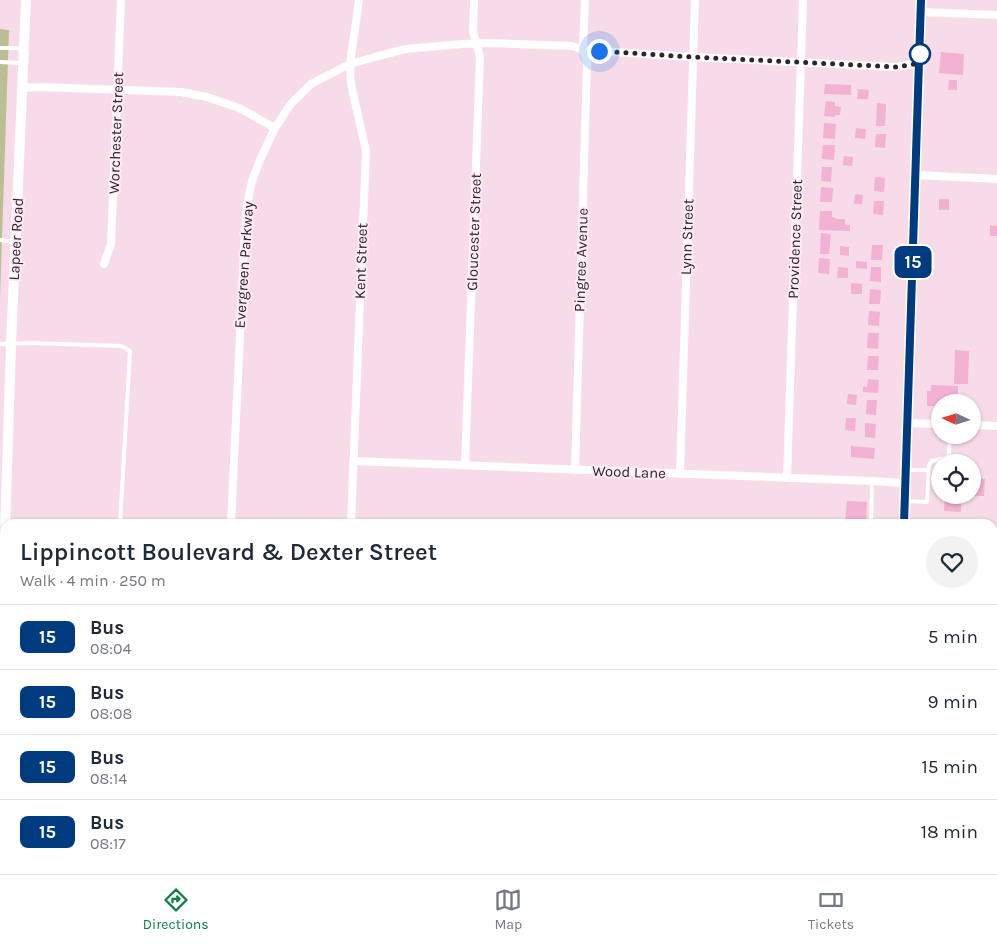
<!DOCTYPE html>
<html lang="en">
<head>
<meta charset="utf-8">
<style>
	:root { --surface:#fff; --page:#f2f2f3; --text:#1f2937; --muted:#747a83; --line:#e0e1e3; --accent:#0b8043 }
	body { margin:0; font-family:Karla,sans-serif; background:var(--page); color:var(--text); height:100vh; display:flex; flex-direction:column; font-size:19px; white-space:nowrap }
	* { box-sizing:border-box; margin:0 }
	p { font-size:16px; color:var(--muted) }
	.icon { flex:none; width:28px; height:28px; fill:none; stroke:currentColor; stroke-width:2; stroke-linecap:round; stroke-linejoin:round }
	.map { position:relative; flex:1; overflow:hidden }
	.sheet { position:absolute; left:0px; top:519px; width:998px; height:356px; display:flex; flex-direction:column; background:var(--surface); border-radius:15px 15px 0 0; box-shadow:0 1px 4px #0004 }
	.sheet>* { flex:none }
	.badge { padding:0 10px; border-radius:8px; font-size:18px; line-height:32px }
	.needle { width:32px; rotate:274deg }
	.buttons { position:absolute; left:931px; top:394px; display:grid; gap:10px }
	.buttons a { display:grid; place-items:center; width:50px; height:50px; border-radius:50%; background:var(--surface); box-shadow:0 1px 4px #0004; font-size:25px }
	.you { position:absolute; width:25px; height:25px; margin:-12px; border:4px solid #fff; border-radius:50%; background:#1a73e8; box-shadow:0 0 0 8px #1a73e833 }
	.map>.badge { position:absolute; translate:-50% -50%; box-shadow:0 0 0 2px #fff }
	.round { display:grid; place-items:center; flex:none; width:52px; height:52px; border-radius:26px; background:var(--page) }
	.headline { display:flex; align-items:center; justify-content:space-between; height:85px; padding:0 20px }
	h1 { font-size:24px; font-weight:600; line-height:38px }
	ul { padding:0; list-style:none }
	li { display:flex; align-items:center; gap:15px; height:65px; padding:0 20px; border-top:1px solid var(--line) }
	li div { flex:1 }
	li b { display:block; font-size:19px }
	li em { font-style:normal }
	li .badge { min-width:55px; font-weight:700; text-align:center }
	.dock { display:flex; justify-content:space-around; align-items:center; height:70px; border-top:1px solid var(--line); background:var(--surface); font-size:14px; color:var(--muted) }
	.dock a { display:grid; justify-items:center; gap:2px }
	.dock .current { color:var(--accent) }
	.map>svg:first-child { display:block }
	.green { fill:#bac093 }
	.building { fill:#f3b1d3 }
	.lines { fill:none; stroke-linecap:round; stroke-linejoin:round }
	.path { stroke:#8b7982; stroke-width:2; stroke-dasharray:2.5 4; stroke-linecap:butt }
	.service { stroke:#fff; stroke-width:4 }
	.minor { stroke:#fff; stroke-width:8 }
	.tertiary { stroke:#fff; stroke-width:9 }
	.secondary { stroke:#fff; stroke-width:10 }
	.line-casing { stroke:#fff; stroke-width:11 }
	.line { stroke:#003b80; stroke-width:8 }
	.walk { stroke:#2f252a; stroke-width:5; stroke-dasharray:0 9 }
	.stop-dot { fill:#fff; stroke:#003b80; stroke-width:2.5 }
	.labels { text-anchor:middle; stroke-width:4; stroke-linejoin:round; paint-order:stroke }
	.street-label { font-size:15px; fill:#2f252a; stroke:#fdecf4 }
</style>
</head>
<body>
<div class="map">
<svg width="997" height="874" viewBox="0 0 997 874">
	<rect width="100%" height="100%" fill="#f7dbe9"/>
	<path class="green" d="M0,29L9,30L0,298Z"/>
	<path class="building" d="M941,52L964,54L963,75L939,73Z
		M949,80H957V90H948Z
		M825,84L851,85V95L824,94Z
		M858,89L869,90L868,99H857Z
		M826,101L835,102V106L841,107L840,115H835V117L824,116Z
		M877,103L886,104L885,126H876Z
		M824,123L836,124L835,139L823,138Z
		M856,128L866,129L865,139L855,138Z
		M876,134H886L885,148L875,147Z
		M823,145H835L834,160L822,159Z
		M844,156L853,157L852,166L843,165Z
		M822,167H832L831,182L821,181Z
		M875,177L885,178L884,192L874,191Z
		M821,187L833,188L832,202H820Z
		M855,194L863,195L862,204H854Z
		M939,199H949V210H939Z
		M874,201H884L883,215L873,214Z
		M820,211H832V217L836,218V219H845V225H850V231L819,230Z
		M990,225L997,226V236H990Z
		M821,233L831,234L829,254H820Z
		M872,245H883L882,260H871Z
		M840,246L849,247V256L840,255Z
		M819,258L830,259L829,274L818,273Z
		M856,261L867,262V269L856,268Z
		M838,267L848,268V278H837Z
		M871,267H881V282L870,281Z
		M851,283L862,284V294H851Z
		M870,289L881,290L880,304H869Z
		M869,311L880,312L879,326L868,325Z
		M868,333H879L878,349L867,348Z
		M955,350L969,351L968,384H954Z
		M868,356H879L878,370H867Z
		M868,379L879,380L878,393L863,392V386L867,387Z
		M931,385L958,386V402H940V406H927V391H931Z
		M848,394L857,395L856,405L847,404Z
		M867,400H877L876,415L866,414Z
		M846,418H856L855,431L845,430Z
		M865,423L876,424L875,438L865,437Z
		M851,446L875,448L874,459L851,457Z
		M972,478L985,479L984,496H972Z
		M945,495H962L961,512L944,511Z
		M847,501L867,502L866,524H845Z"/>
	<g class="lines">
		<path class="path" d="M992,689H997
			M992,825L997,823"/>
		<path class="service" d="M0,48H22
			M0,62L23,63
			M0,240L15,242
			M0,344L30,343L121,346L130,351L120,524
			M906,470H928
			M905,501L927,502L929,465L932,461L946,458L949,455L950,435
			M871,524L872,481
			M992,611H997"/>
		<path class="minor" d="M921,12L997,15
			M23,88L40,87L181,92L207,97L239,108L275,128
			M916,175L997,179
			M104,264L111,244L121,0
			M908,423L940,424
			M972,425L997,426
			M353,461L872,481L905,483
			M465,465L480,57L473,31L474,0
			M575,470L587,63L583,50L585,0
			M680,474L695,0
			M787,478L803,0
			M231,524L246,210L252,181L260,160L275,128L290,105L311,84L340,69L350,64L386,54L406,49L462,44L488,43L572,46L583,50L599,51L693,57L897,67L919,63
			M351,524L366,151L351,84L350,64L359,0
			M992,773H997
			M0,778L5,779
			M335,874V870
			M705,874L707,870"/>
		<path class="tertiary" d="M904,524L921,0
			M887,874V870"/>
		<path class="secondary" d="M0,687L11,344L26,0"/>
	</g>
	<g class="lines">
		<defs>
			<path id="line" d="M904,524L921,0"/>
		</defs>
		<use href="#line" class="line-casing"/>
		<use href="#line" class="line"/>
		<path class="walk" d="M599,51L692,57L897,67L920,63V53V54"/>
	</g>
	<circle class="stop-dot" cx="920" cy="54" r="10"/>
	<g class="labels">
		<g class="street-label">
			<text transform="translate(116 133) rotate(-88)" y="5">Worchester Street</text>
			<text transform="translate(474 232) rotate(-88)" y="5">Gloucester Street</text>
			<text transform="translate(687 237) rotate(-88)" y="5">Lynn Street</text>
			<text transform="translate(16 239) rotate(-87)" y="5">Lapeer Road</text>
			<text transform="translate(795 239) rotate(-88)" y="5">Providence Street</text>
			<text transform="translate(581 260) rotate(-88)" y="5">Pingree Avenue</text>
			<text transform="translate(361 261) rotate(-88)" y="5">Kent Street</text>
			<text transform="translate(244 265) rotate(-86)" y="5">Evergreen Parkway</text>
			<text transform="translate(629 472) rotate(2)" y="5">Wood Lane</text>
		</g>
	</g>
</svg>
<div class="buttons">
<a><svg class="needle" viewBox="-14 -14 28 28"><path d="M0-13l5 13h-10z" fill="#e53935"/><path d="M0 13l5-13h-10z" fill="#747a83"/></svg></a>
<a><svg class="icon" aria-label="locate" viewBox="0 0 24 24"><circle cx="12" cy="12" r="6"/><path d="M12 2v4M12 18v4M2 12h4M18 12h4"/></svg></a>
</div>
<div class="you" style="left:599px;top:51px"></div>
<b class="badge" style="left:913px;top:262px;background:#003b80;color:#fff">15</b>
<section class="sheet">
<div class="headline"><div><h1>Lippincott Boulevard &amp; Dexter Street</h1><p>Walk · 4 min · 250 m</p></div><a class="round"><svg class="icon" aria-label="heart" viewBox="0 0 24 24"><path d="M12 20l-8-8c-3-5 5-10 8-4 3-6 11-1 8 4z"/></svg></a></div>
<ul>
<li><span class="badge" style="background:#003b80;color:#fff">15</span><div><b>Bus</b><p>08:04</p></div><em>5 min</em></li>
<li><span class="badge" style="background:#003b80;color:#fff">15</span><div><b>Bus</b><p>08:08</p></div><em>9 min</em></li>
<li><span class="badge" style="background:#003b80;color:#fff">15</span><div><b>Bus</b><p>08:14</p></div><em>15 min</em></li>
<li><span class="badge" style="background:#003b80;color:#fff">15</span><div><b>Bus</b><p>08:17</p></div><em>18 min</em></li>
</ul>
</section>
</div>
<nav class="dock">
<a class="current"><svg class="icon" aria-label="directions" viewBox="0 0 24 24"><path d="M12 3l9 9-9 9-9-9zM9 14v-3h6M13 9l2 2-2 2"/></svg>Directions</a>
<a><svg class="icon" aria-label="map" viewBox="0 0 24 24"><path d="M3 6l6-2 6 2 6-2v14l-6 2-6-2-6 2zM9 4v14M15 6v14"/></svg>Map</a>
<a><svg class="icon" aria-label="tickets" viewBox="0 0 24 24"><path d="M3 7h18v10H3zM15 7v10"/></svg>Tickets</a>
</nav>
</body>
</html>
